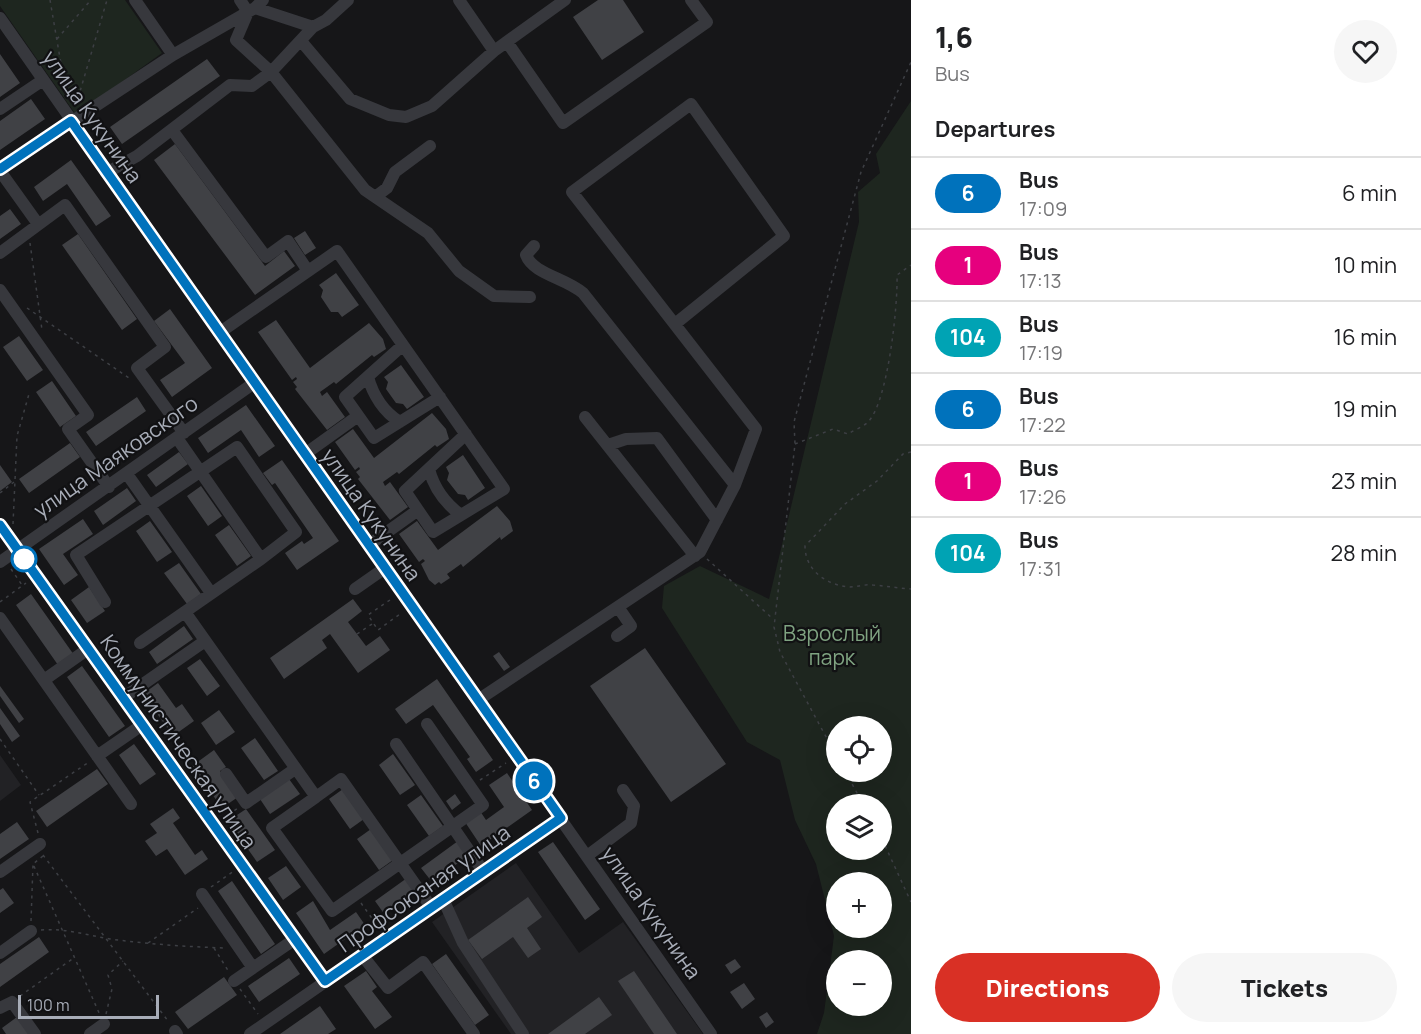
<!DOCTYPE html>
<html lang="en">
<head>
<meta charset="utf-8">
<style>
	:root { --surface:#fff; --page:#f6f6f6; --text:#202124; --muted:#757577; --line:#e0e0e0; --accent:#d93025 }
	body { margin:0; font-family:Manrope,sans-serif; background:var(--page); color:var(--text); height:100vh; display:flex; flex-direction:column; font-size:22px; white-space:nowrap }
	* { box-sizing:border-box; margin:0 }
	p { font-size:20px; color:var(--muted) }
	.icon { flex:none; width:33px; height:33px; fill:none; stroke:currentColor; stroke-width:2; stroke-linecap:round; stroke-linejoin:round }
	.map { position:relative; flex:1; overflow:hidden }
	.side { display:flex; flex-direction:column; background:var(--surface); width:510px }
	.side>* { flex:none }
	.badge { padding:0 12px; border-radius:20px; font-size:21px; line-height:39px }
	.controls { position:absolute; left:826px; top:716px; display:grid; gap:12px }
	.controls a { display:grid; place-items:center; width:66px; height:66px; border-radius:50%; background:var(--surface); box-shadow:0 6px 24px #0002; font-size:30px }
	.scale { position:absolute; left:18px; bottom:15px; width:141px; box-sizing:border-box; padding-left:6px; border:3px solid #a8adb8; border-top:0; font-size:16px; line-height:21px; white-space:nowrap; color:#a8adb8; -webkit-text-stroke:4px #111113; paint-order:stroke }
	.map>.badge { position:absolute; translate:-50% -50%; box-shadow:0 0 0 3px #fff }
	h2 { padding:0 24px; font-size:22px; line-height:54px }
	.round { display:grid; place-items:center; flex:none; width:63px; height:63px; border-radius:32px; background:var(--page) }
	.summary { display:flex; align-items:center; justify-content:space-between; height:102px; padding:0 24px }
	h1 { font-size:28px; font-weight:800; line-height:45px }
	.button { display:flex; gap:12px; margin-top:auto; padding:12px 24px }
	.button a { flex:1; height:69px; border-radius:36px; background:var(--accent); color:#fff; font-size:24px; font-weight:800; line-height:69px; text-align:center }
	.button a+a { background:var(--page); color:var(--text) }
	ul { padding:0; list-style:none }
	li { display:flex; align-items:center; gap:18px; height:72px; padding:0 24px; border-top:2px solid var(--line) }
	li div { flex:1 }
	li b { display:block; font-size:22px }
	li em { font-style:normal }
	li .badge { min-width:66px; font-weight:700; text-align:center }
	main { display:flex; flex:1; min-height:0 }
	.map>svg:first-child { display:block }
	.built { fill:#222225 }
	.green { fill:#1e261f; fill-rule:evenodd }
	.building { fill:#404145 }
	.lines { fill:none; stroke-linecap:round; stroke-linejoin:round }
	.path { stroke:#3d3f44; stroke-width:1.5; stroke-dasharray:3 4.5; stroke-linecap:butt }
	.minor { stroke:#37383d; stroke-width:12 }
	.line-casing { stroke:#fff; stroke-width:14 }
	.line { stroke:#0072bc; stroke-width:9 }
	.stop-dot { fill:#fff; stroke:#0072bc; stroke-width:3 }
	.labels { text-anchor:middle; stroke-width:4.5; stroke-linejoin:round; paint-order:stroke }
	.street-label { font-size:21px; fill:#a8adb8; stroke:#111113 }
	.park-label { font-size:21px; fill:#7fa381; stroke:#111113 }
</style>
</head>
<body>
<main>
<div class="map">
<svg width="911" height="1034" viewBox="0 0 911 1034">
	<rect width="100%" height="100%" fill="#161618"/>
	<path class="built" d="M0,755L21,785L0,801Z
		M516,863L579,953L623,922L703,1034H511L432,922Z"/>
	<path class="green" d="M0,0H125L162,53L76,115L0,6Z
		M911,101V1034H817L824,1013L834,936L816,864L795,820L780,760L747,742L662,608L664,586L700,566L769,599L859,222L858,192L880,173L876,154ZM837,726H882V771H837ZM837,804H882V849H837ZM837,882H882V927H837ZM837,960H882V1005H837Z"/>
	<path class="building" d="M598,0H623L644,32L602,60L573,17Z
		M0,54L20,83L0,97Z
		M207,59L220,76L122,144L110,127Z
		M31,99L45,119L0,150V121Z
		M175,144L265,266L284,251L295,266L255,295L154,160Z
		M71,160L111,216L96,226L67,184L43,201L34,187Z
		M10,209L21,224L0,239V216Z
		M305,231L316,248L305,255L294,238Z
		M78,234L137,319L122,330L62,245Z
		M336,273L359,305L342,317L338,312H331L321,297L323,290L319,285Z
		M170,309L212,368L172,397L160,380L185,363L154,321Z
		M276,320L310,368L369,323L383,339L386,349L374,357L372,355L336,384L334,382L320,392L322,396L327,392L345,417L327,430L295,389L297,387L293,382L297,379L296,377L292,380L258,332Z
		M19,336L43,370L27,381L3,347Z
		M401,365L424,397L407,409L403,404L396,403L386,389L388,382L384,377Z
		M52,381L76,416L60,427L36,392Z
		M137,397L146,411L96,446L86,432Z
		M246,405L275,446L259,457L241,430L208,453L198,438Z
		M432,413L446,429L449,439L437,447L435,445L399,474L397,472L383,482L385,486L390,482L408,507L390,520L358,479L360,477L356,472L360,469L359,467L355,470L335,442L353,429L374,458Z
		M70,443L80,457L29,493L19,479Z
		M179,452L188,464L156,487L147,475Z
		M463,455L485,488L468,500L465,495L458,494L447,480L449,473L446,467Z
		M282,460L339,541L297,570L285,553L302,541L304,544L313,538L275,483L272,485L263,473Z
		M0,465L12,482L0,491Z
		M201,486L222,516L208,526L187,496Z
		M127,488L136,501L103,525L94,511Z
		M497,506L510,521L513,531L501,540L500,537L463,567L461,564L447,574L450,578L441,584L439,582L435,585L429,580L421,564L425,561L423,559L419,562L399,534L417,521L438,550Z
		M83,519L93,534L63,554L78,575L64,585L39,549Z
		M150,521L172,552L157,562L136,531Z
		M229,525L251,556L237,566L215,535Z
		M179,563L201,594L187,604L164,573Z
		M89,587L105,611L87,623L71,600Z
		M31,594L74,655L58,665L16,605Z
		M353,599L362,611L348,622L366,646L380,636L390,650L358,673L330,634L322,640L327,648L284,679L270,658Z
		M184,626L193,639L157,664L149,652Z
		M645,648L726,764L671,802L590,686Z
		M499,652L510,667L504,671L493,656Z
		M200,659L220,686L207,696L187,668Z
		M82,666L125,726L109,737L67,677Z
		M437,679L493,760L476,772L467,759L470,757L433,705L406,724L395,709Z
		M158,683L176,708L182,704L194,721L173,736L143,694Z
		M0,686L24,719L19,723L0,696Z
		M0,708L20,736L12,742L0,724Z
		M219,710L235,732L216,745L201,723Z
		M255,738L278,771L264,780L241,748Z
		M134,744L156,774L140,785L119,755Z
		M214,750L226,767L220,771L238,797L222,808L192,766Z
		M393,754L415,785L400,795L379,765Z
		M97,769L108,784L47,827L36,811Z
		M507,773L532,810L481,846L465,822L480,811L486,820L504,807L489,785Z
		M289,779L300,794L270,814L260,799Z
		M343,789L364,819L350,829L329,799Z
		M455,794L461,803L452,810L446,801Z
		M421,795L443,826L429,836L407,805Z
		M173,808L180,818L173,823L195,855L202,850L208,859L185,875L167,849L156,856L145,841L157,833L150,824Z
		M246,809L275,850L257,862L228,821Z
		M17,822L29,839L0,859V834Z
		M371,829L393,860L379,870L357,839Z
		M458,841L469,855L432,882L421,868Z
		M553,842L600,909L585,920L538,852Z
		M286,866L301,887L283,900L268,878Z
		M407,878L417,892L385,915L375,901Z
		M232,881L275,944L261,954L218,891Z
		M3,888L14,903L0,913V890Z
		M528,897L542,917L527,928L541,949L528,958L513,937L482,959L468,940Z
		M313,901L330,930L356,912L365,925L324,954L296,913Z
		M39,937L49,952L0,987V964Z
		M446,954L489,1015L475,1025L432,964Z
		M289,958L300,974L259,1002L248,986Z
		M735,959L741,967L731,974L725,965Z
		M366,971L377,987L372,991L392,1017L375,1029L344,986Z
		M634,971L677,1034H654L618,981Z
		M224,977L237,995L188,1029L175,1012Z
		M744,983L755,999L742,1009L730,992Z
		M599,997L612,1015L585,1034H548Z
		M320,1006L336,1029L328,1034H280Z
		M767,1012L774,1022L766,1028L759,1017Z
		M17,1017L29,1034H6L2,1028Z"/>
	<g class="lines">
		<path class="path" d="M50,0L66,93
			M57,39L91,0
			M76,105L107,0
			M30,243L42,330
			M27,308L129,378
			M795,444L833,429L848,434C854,430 863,427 868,422C888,402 898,305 897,275L911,265
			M911,452L903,454L877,481L845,504L805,546C805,570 826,585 849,587C857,587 865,584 873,585C886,586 898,588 911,589
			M0,493L14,482
			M13,524L17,436L29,394
			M707,559L772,618
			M11,569L22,585
			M390,600L368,615L378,630L400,614
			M0,602L26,583
			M357,634L372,624
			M0,739L39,795
			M837,757L780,652L774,627L795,444L794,422L861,172L911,62
			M845,771L863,804
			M480,780L506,763
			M222,819L238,808
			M38,833L30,802L89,762
			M882,839L911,902
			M43,855L168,1021
			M43,856L33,864L100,1015
			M211,887L234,871
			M361,903L381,931
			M31,921L33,864
			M41,930C66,928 86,935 110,939C149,944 188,947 227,948
			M148,943L198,908
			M214,948L229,972
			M240,989L258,1014
			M20,996L75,957
			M106,1014L112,989L108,975L123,961"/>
		<path class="minor" d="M135,0L173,55
			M459,0L494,51
			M255,8L313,27L271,72L365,190L428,233L459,271L494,296L530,297
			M0,18L711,1034
			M313,27L326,20L348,0
			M301,41L350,99L389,115L406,117L432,106L494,51L565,0
			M507,42L563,123L707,22L691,0
			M0,109L43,80
			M172,130L266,257L288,241L308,271
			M0,169L173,55L255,8L263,0
			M0,171L38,224
			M106,173L137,156L230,85L252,86L271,72L236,40L248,12L240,0
			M375,197L387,188L395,172L430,146
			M534,246L526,255C533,274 566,278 583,293L735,485
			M0,253L65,205L165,347L137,368L184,433
			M0,290L88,415L68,429L109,487
			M219,333L337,251L504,489L433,532L405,491L466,434
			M403,345L345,397L374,438L440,397
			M368,377C373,395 384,412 400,422
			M585,417L695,556
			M177,438L261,559
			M608,445L626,439L657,438L717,520
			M305,454L358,416
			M429,469C434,488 446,504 461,515
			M127,474L211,593
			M0,525L325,981
			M369,545L418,510
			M0,562L254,383
			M355,589L385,568
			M105,602L76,555L237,447L296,532L261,559L140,643
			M185,612L316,797L341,779L431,907
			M0,618L131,804
			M617,636L631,626L618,607
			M44,680L88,649
			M123,698L205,641
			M478,700L700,552L735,485L756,429L572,192L691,104L784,236L675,324
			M396,744L483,871
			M97,756L142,725
			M226,774L246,803L295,769
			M316,797L272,828L332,911L483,805L427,724
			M587,856L631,823L634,806L623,790
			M0,872L40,844
			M202,894L253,968
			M443,899L463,943L523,1034
			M0,953L31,931
			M362,955L388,988L423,962L474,1034
			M234,981L295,939
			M0,1008L12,1002L35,1034
			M175,1031L177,1034
			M90,1034L104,1024
			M250,1034L561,818"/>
	</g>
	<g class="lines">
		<defs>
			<path id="line" d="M0,169L71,121L561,818L325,981L0,525"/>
		</defs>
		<use href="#line" class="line-casing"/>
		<use href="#line" class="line"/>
	</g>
	<circle class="stop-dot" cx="24" cy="559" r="12"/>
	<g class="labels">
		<g class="street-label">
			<text transform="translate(92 117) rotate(55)" y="7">улица Кукунина</text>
			<text transform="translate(116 457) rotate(-35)" y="7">улица Маяковского</text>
			<text transform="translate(371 515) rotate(55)" y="7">улица Кукунина</text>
			<text transform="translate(178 742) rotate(55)" y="7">Коммунистическая улица</text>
			<text transform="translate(424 889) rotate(-35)" y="7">Профсоюзная улица</text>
			<text transform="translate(651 913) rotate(55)" y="7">улица Кукунина</text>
		</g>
		<g class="park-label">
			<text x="832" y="641">Взрослый<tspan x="832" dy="24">парк</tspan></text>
		</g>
	</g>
</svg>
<div class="controls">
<a><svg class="icon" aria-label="locate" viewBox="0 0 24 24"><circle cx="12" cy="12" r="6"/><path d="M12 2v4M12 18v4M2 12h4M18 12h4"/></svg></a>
<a><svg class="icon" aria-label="layers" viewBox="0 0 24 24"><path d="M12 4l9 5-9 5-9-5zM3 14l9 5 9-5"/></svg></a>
<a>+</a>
<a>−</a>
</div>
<div class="scale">100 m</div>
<b class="badge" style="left:534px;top:781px;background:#0072bc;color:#fff">6</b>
</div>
<section class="side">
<div class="summary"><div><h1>1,6</h1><p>Bus</p></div><a class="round"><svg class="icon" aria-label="heart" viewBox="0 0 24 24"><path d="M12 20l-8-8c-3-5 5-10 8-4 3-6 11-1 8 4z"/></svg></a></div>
<h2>Departures</h2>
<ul>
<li><span class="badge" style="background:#0072bc;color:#fff">6</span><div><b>Bus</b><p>17:09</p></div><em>6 min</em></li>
<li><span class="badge" style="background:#e6007e;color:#fff">1</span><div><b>Bus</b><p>17:13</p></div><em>10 min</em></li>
<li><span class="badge" style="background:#00a3b4;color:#fff">104</span><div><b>Bus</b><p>17:19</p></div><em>16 min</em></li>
<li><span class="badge" style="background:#0072bc;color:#fff">6</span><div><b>Bus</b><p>17:22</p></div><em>19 min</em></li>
<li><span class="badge" style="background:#e6007e;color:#fff">1</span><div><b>Bus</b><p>17:26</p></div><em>23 min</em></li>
<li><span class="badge" style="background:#00a3b4;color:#fff">104</span><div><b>Bus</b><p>17:31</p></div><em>28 min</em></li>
</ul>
<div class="button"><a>Directions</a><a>Tickets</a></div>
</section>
</main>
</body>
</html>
